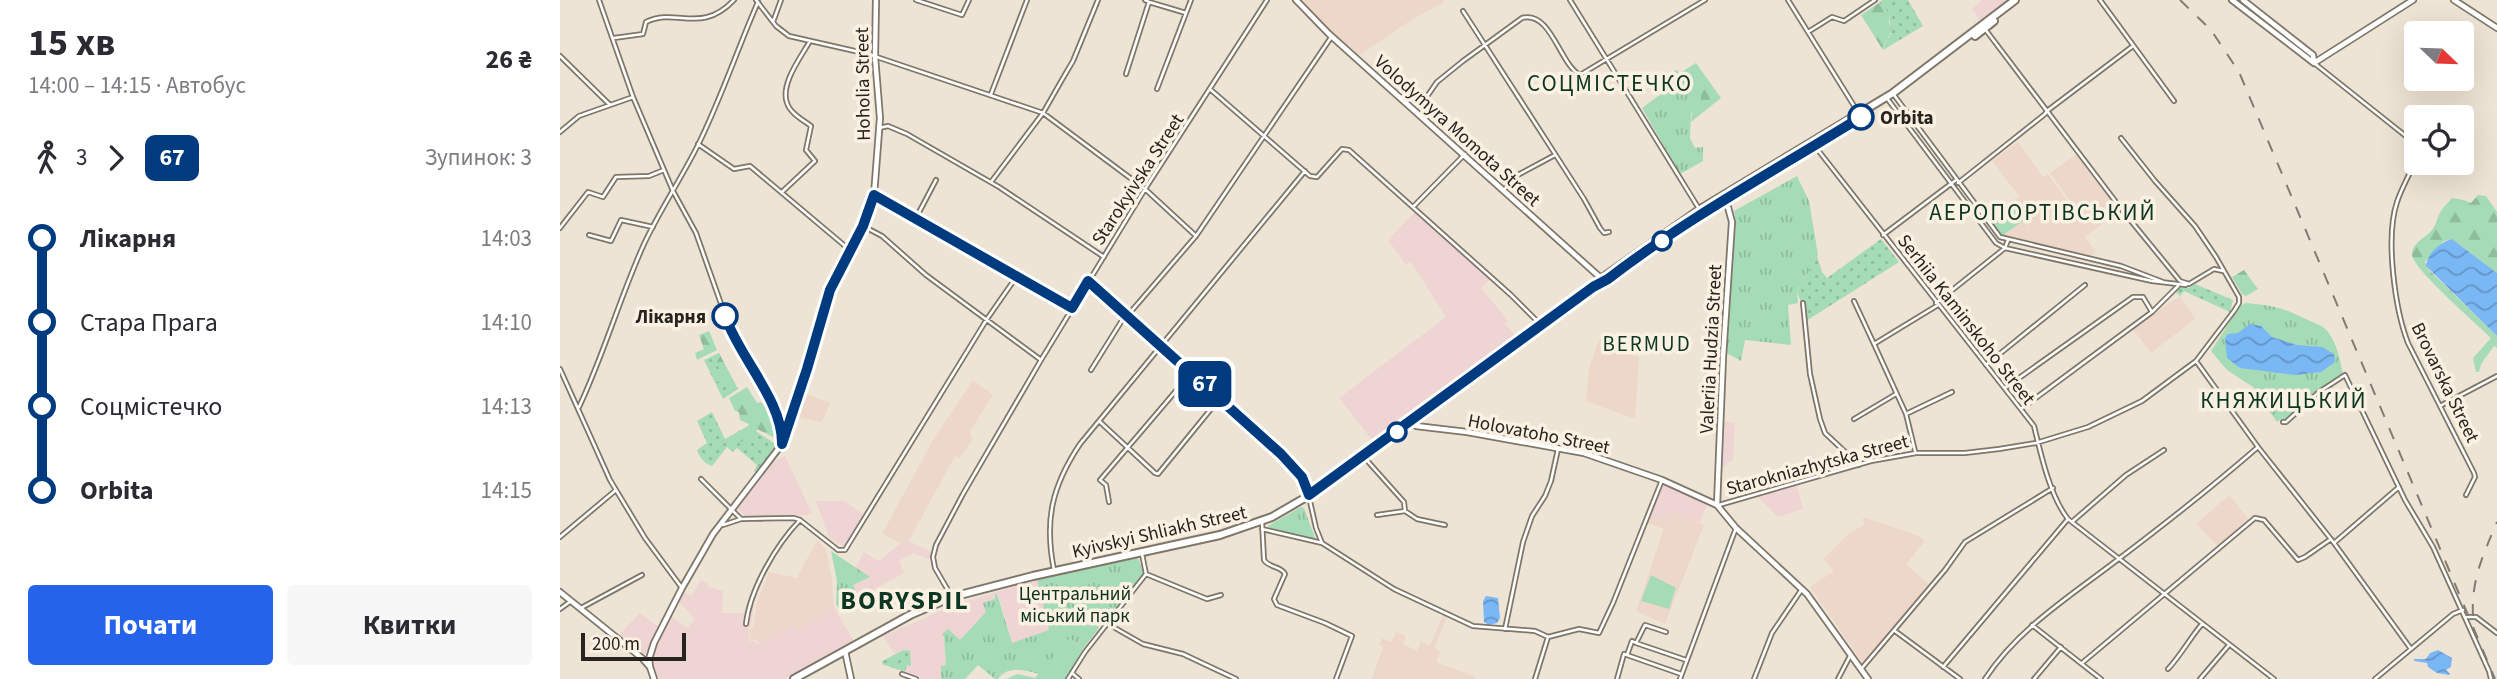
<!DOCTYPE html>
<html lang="uk">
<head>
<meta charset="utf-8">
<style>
	:root { --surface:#fff; --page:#f7f7f7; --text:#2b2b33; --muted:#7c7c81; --accent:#2563eb }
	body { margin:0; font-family:"Source Sans 3",sans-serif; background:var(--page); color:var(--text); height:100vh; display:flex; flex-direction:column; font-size:26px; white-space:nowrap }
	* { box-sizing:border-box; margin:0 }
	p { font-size:23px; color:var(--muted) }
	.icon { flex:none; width:38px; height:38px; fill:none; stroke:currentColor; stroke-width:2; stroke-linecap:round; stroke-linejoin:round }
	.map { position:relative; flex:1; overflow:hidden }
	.side { display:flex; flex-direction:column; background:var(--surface); width:560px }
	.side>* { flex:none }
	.badge { padding:0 14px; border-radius:10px; font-size:24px; line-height:46px }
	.needle { width:46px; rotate:113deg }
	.controls { position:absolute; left:1844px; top:21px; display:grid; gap:14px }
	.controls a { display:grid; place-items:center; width:70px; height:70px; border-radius:7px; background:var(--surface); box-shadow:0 7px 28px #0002; font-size:35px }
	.scale { position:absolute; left:21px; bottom:18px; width:105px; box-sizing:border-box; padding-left:7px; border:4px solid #27231e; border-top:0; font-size:19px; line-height:24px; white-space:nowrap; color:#27231e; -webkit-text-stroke:5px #fbf1e2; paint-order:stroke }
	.map>.badge { position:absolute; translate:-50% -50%; box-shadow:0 0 0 4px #fff }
	.legs { display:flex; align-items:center; gap:10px; height:77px; padding:0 28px; font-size:23px }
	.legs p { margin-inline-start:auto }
	.head { display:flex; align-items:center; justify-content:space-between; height:119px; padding:0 28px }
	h1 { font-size:38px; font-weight:700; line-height:52px }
	.primary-button { display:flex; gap:14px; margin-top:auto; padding:14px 28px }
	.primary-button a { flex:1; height:80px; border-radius:7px; background:var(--accent); color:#fff; font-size:28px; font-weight:700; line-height:80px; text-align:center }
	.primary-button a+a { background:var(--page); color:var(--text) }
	ul { padding:0 28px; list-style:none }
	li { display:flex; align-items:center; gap:24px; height:84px; font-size:26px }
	li i { display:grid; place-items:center; width:10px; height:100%; margin:0 9px; background:currentColor }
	li i::after { content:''; width:18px; height:18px; margin:-9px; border:5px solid; border-radius:50%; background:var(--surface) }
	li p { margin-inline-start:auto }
	li:first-child i { background:linear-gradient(#0000 50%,currentColor 0) }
	li:last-child i { background:linear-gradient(currentColor 50%,#0000 0) }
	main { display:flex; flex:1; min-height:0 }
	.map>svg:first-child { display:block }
	.commercial { fill:#efd4d4 }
	.education { fill:#ecd7c9 }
	.grass { fill:url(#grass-dots) }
	.forest { fill:url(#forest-firs) }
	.park { fill:url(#park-tufts) }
	.pitch { fill:#a5dbb6 }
	.water { fill:url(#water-waves) }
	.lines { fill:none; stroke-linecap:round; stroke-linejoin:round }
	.street-casing { stroke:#7e7668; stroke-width:6 }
	.secondary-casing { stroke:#7e7668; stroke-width:8 }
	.highway-casing { stroke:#7e7668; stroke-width:10 }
	.street { stroke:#fff; stroke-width:2.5 }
	.secondary { stroke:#fff; stroke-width:4.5 }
	.highway { stroke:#fff; stroke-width:6 }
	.rail { stroke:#827b72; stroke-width:2; stroke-dasharray:12 12; stroke-linecap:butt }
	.line-1-casing { stroke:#fff; stroke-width:16 }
	.line-1 { stroke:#003b80; stroke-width:10 }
	.stop-1-dot { fill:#fff; stroke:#003b80; stroke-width:3.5 }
	.labels { text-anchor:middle; stroke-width:7; stroke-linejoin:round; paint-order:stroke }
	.street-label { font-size:19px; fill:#27231e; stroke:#fbf1e2 }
	.stop-label { font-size:19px; font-weight:bold; fill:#27231e; stroke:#fbf1e2; text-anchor:start }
	.park-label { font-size:19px; fill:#0e321d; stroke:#fbf1e2 }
	.neighbourhood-label { font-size:21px; letter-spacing:2px; fill:#0d3722; stroke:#fbf1e2 }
	.quarter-label { font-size:23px; letter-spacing:2px; fill:#0d3722; stroke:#fbf1e2 }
	.district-label { font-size:26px; font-weight:bold; letter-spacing:2px; fill:#0d3722; stroke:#fbf1e2 }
</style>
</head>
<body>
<main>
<section class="side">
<div class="head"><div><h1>15 хв</h1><p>14:00 – 14:15 · Автобус</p></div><b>26 ₴</b></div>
<div class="legs"><svg class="icon" aria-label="walk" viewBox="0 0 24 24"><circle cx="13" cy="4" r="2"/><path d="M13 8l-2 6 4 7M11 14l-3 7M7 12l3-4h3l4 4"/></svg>3<svg class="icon" aria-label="forward" viewBox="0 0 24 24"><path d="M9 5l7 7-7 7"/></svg><b class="badge" style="background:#003b80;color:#fff">67</b><p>Зупинок: 3</p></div>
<ul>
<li><i style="color:#003b80"></i><b>Лікарня</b><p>14:03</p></li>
<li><i style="color:#003b80"></i><span>Стара Прага</span><p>14:10</p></li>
<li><i style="color:#003b80"></i><span>Соцмістечко</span><p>14:13</p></li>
<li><i style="color:#003b80"></i><b>Orbita</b><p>14:15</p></li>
</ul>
<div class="primary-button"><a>Почати</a><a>Квитки</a></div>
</section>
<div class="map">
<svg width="1937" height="679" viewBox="0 0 1937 679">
	<defs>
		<pattern id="grass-dots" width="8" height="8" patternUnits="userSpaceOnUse" patternTransform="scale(1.75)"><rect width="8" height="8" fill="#a5dbb6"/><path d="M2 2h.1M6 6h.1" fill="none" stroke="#8ebc9c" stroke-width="1.8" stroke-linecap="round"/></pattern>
		<pattern id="forest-firs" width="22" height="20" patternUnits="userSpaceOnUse" patternTransform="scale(1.75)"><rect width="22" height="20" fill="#a5dbb6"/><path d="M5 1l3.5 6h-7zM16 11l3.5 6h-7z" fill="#8ebc9c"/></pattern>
		<pattern id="park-tufts" width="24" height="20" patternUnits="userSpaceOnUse" patternTransform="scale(1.75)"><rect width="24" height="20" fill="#a5dbb6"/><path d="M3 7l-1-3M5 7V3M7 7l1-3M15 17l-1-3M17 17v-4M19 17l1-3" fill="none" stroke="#8ebc9c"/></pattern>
		<pattern id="water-waves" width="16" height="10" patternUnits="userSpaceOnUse" patternTransform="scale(1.75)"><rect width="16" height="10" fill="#7ab7f5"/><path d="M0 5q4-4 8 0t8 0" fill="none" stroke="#6494c6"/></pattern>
	</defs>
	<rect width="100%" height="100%" fill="#eee4d5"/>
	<path class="commercial" d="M1422,0H1450L1421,21L1412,9Z
		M855,212L930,279L921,288L942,313L948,321L945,324L958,338L813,441L779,398L886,317L851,262L846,265L828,240Z
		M1145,356L1161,358L1157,410L1147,409V398L1142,397Z
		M1163,422H1175L1173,461L1167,462L1166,467H1163L1160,466Z
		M225,456L252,513L249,515L184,516L176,507L213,462Z
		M1105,484L1147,505L1140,523L1111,512L1107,521L1090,515L1103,485Z
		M1237,485L1243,509L1218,517L1197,496Z
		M256,501H284L304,514L287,544L282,546L269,538Z
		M349,541L373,553L369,559L353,553L339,561L344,573L298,598L289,579L304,552L319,561L341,543L346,545Z
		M477,579L489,630L452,643L438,595H435L436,599L427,612L400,640L384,637L386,665L382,679H362L347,674L323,636L392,606Z
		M141,580L148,584V587L163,591L162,613H184L190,600L194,602L191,626L188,628L190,642L194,641L198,644L234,624L239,628L274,608L294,641L226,679H96L92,655L111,617L128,628L135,619L119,602L124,592L131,596Z
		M80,613L100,628L85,655L80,654L58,636Z"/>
	<path class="education" d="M741,0H883L884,2L851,20L800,55L769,30Z
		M1458,142L1483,177L1488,174L1511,206L1504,211L1513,205L1490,173L1518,153L1560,210L1525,237L1536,252L1529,257L1442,236L1463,221L1474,234L1451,202L1459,196L1432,161Z
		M1620,296L1635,319L1591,353L1572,328Z
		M1070,334L1068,353L1079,357L1075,419L1026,401L1029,369L1039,340L1045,335Z
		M413,380L433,395L410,431L412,440L400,458L395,456L346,546L322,534L374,438Z
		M246,394L270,403L262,422L237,417Z
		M1669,495L1689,520L1658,546L1636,524Z
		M1111,512L1144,525L1105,624L1076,611L1104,529L1087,523L1090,515L1107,521Z
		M1303,517L1356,535L1365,541L1346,564L1369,585L1303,663L1250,587L1274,571L1263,559L1289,533L1304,525Z
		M257,540L266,549L272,580L274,608L238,629L233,624L199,643L196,640L191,641L189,629L193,628L197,602L209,572L237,578Z
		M884,613L888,615L874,648L880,652L876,662L916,677L915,679H812L823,647L819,645L822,638L831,642L836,632L846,636L843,644L857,651L861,642L870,646Z"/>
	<path class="grass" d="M1322,0H1348L1363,26L1323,50L1325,43L1331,34L1329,14L1319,3Z
		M1321,239L1339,262L1246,321L1244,302H1241L1237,292L1257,256L1262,272L1267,278Z
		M1635,284L1673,300L1670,312L1624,291L1620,296L1615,291L1620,287L1629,288Z
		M159,353L178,389L163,399L144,360Z
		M152,412L165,439L188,426L214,443L215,449L196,473L194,471L197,465L177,448L173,452L167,447L152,466C145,464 139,457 137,450L147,443L137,421Z
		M344,650L350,651L351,666L347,665L345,672L322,664V661Z"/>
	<path class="forest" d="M1319,3L1325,6L1329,14V24L1332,28C1331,37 1323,41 1323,50L1301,15Z
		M1136,63L1161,98L1131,122L1132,113L1142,86L1104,92L1101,81L1116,70L1120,73Z
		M1918,195L1926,196L1937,212V273L1892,239L1884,241L1865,262L1869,270L1937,336V348L1934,346L1921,364L1919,372H1916L1913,358L1931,338C1918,325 1853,269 1852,255C1852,242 1866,238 1872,230C1877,224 1877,217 1881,211C1884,206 1889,202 1892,198L1904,200L1911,203Z
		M1684,270L1698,289L1686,296L1682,294L1672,277Z
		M149,331L157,350L137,360L135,353L144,349L139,335Z
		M159,353L175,386L170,391L166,389L164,380L156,382L152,375L162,372L152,357Z
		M187,387L197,403L201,402C209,411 214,422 216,434L213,437L197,429L195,433L197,436C188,441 177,445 168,438L188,427L189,424L180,420L179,412L175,411L169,398Z"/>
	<path class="park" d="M1142,85L1140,110L1131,113L1130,138L1135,148L1143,147V161L1120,174L1082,108L1104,92Z
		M1237,176L1249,201L1258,255L1237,292L1238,303L1228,305L1231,345L1185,340L1181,361L1165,352L1176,222L1174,211Z
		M1454,206L1464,220L1442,236L1428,219C1437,212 1446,213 1454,206Z
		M1686,303C1717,306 1723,308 1750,321C1757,324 1764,326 1768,332C1777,344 1780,360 1783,374L1759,389L1724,421L1721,419L1717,422L1693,387L1667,370L1651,351L1680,306Z
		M741,507L744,508L755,538L753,539L711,529L708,526Z
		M271,551L310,577L293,585L299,599L280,610L276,604L277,581Z
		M578,558L584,574L545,622H542L538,626L539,628L523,649L510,638L479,674C465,670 448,665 438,679H435L418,665L405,679H381V666L386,665L384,637L382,634L388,629L400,640L426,612L423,603L435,599V595L437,594L452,643L489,630L477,579Z"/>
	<path class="pitch" d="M1091,575L1116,588L1109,609L1081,601Z
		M510,638L523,649L506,679H446L458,674L475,678Z
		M470,642L477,654V662L466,668L461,666L453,647Z"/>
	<path class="water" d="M1892,239L1937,273V336L1866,266C1867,254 1880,242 1892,239Z
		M1690,324L1701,326L1712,337L1737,345L1762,347L1774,354L1775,362L1761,372L1735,375L1680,368L1667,358L1665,338L1668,334L1678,333Z
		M926,596L938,598L940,618L937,623L929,625L924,622L923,601Z
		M1878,650L1892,658L1891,667L1886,670L1890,674L1889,675L1877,673L1868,667L1867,663L1854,661V659H1866L1870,653Z"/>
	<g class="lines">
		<defs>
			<path id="street" d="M39,0L73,97L113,191L136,233L172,335L199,379L222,431V441
				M196,0L216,26L229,36L308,54L483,113L585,189L636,236
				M356,0L402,15L409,0
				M1010,0L1141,212
				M1228,0L1301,117
				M1540,0L1614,101
				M589,2L626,13
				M903,11L1024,199L1040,228L1044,233L1049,232
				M213,22L221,0
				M1425,29L1562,210L1620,281L1629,284L1654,269L1663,271
				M1248,32L1272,17L1284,21L1315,0
				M54,38L83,34L86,22C117,7 141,35 174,0
				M0,56L50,105
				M1754,63L1857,145
				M566,74L589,2L585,0
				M597,89L631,0
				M651,90L750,176L757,177L782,149L789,150L951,295L980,324
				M431,94L467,0
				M868,95L877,82L903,61L962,18C991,10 1000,65 1020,75L1145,0
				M1334,95L1440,237L1561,266L1603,282
				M1326,97L1436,243L1445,248L1592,281L1626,285
				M319,128L328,126L347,134L439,187L544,257
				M0,132L19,116L73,97
				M138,144L174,169L190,166L285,246L292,249
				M1254,145L1474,426C1481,455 1490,496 1508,519L1714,679
				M1857,157C1851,172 1842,187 1837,202C1825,238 1835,309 1848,343L1914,473L1915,477L1906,495
				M431,182L483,113L503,78L513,61L538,0
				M1398,183L1485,114L1487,111L1573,46
				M944,190L954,177L995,155
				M222,192L255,161L246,150L251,126C243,120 230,113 227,103C220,84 241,57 250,41
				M314,195L511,307
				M853,207L905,154
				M356,218L376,180
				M303,226L322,236L366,275L481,360
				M0,228L28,192L43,197L56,177L89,176L104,170
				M29,235L51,241L61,220L93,227
				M1323,235L1396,180
				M529,281L612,354L721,454L742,477L747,488L756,528L762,543
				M1294,301L1314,344L1378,305
				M1243,303L1250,374L1260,419L1265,433L1299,465
				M1376,303L1445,248L1448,240
				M568,315L636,236L772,36
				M1314,344L1346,414L1355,451
				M1636,361L1698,447L1774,543L1851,649
				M1426,365L1525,285
				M0,369L50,480L85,538L122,588
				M531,370L566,314
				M1445,388L1573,297H1583L1592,312
				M1880,406L1937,376
				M19,407C44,354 60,297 84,244C100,210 121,179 138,145C161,99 177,50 198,2
				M1461,409L1592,312L1618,286
				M1346,414L1392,392
				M1294,419L1336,394
				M539,421L595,473L598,474L660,398
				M1723,422H1726L1759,392L1785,375L1845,500L1873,547L1929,671L1931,679
				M803,456L844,502L845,511
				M141,479L181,519
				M549,502L546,485L540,480L632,372
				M1159,505L1311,461L1356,453H1405L1439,449L1476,443L1528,427L1582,401L1636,361L1674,311L1679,303V297L1656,257L1635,226L1595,181L1561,138
				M817,515L845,511L857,519L885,525
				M1513,521L1566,475L1604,450
				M702,522L704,560C709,568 721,566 725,574L714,599L717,605L765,623L792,636L776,679
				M163,525L181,519L234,518L240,520L278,550H285L427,319L457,276
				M702,529L762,543L834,589L913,626L975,631L988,637L975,679
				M0,537L56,490
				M1774,543L1839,487
				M494,570C484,520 492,486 520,444L745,171
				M586,574L647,599L661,595
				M392,597L375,568L373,557L376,545L403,494L481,360L585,189L707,0
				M21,608L82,575
				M0,609L11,601
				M1907,617H1916L1937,633
				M186,624C190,589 216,545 240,520
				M548,624L583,644L623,654L676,679
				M1472,625L1541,679
				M945,629L963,542L972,516L985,496L991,481L998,449
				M1335,631L1400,679
				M1106,632L1085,625L1076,643L1126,660
				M988,637L1019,629L1039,633L1053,603L1102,480
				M1076,643L1072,641L1067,655L1121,674
				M1522,663L1695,518L1704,520L1738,560L1745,557L1771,539
				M1383,667L1508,519
				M1302,668L1385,570L1405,542L1493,488
				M1608,669C1621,655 1630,638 1642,624
				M512,673L519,679
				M342,674L356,679
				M508,679L525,652L586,574L582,554
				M1057,679L1064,654L1067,655
				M1120,679L1176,528
				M1194,679L1212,633L1242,589
				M1278,679L1290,656
				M1425,679C1456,631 1507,598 1552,564C1601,527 1651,488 1698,447
				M1474,679L1501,647
				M1640,679L1669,645
				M1815,679L1893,614L1903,610"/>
			<path id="secondary" d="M736,0L769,34L1043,280
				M1672,0L1754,63
				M1683,0L1753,55L1754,62
				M1894,0L1937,28
				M1754,63L1853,0
				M851,422L856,426L907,432L1024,453L1102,480L1157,505L1176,528L1247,594L1308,679
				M1157,505L1163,357L1172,222L1165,196
				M0,592L83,659L90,667L94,679
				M285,651L291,679
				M90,667L89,659L94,643L122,588L153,534L222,444L247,369L270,290L303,226L314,195L320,118L315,57L316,0"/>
			<path id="highway" d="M1415,36L1434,21
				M1203,177L1268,137
				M234,679L350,615L392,597L473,576L660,535L712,517L743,499L836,433L1043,280L1045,276L1139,210L1333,93L1455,0"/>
		</defs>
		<use href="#street" class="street-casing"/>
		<use href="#secondary" class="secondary-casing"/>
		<use href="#highway" class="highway-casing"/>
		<use href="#street" class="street"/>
		<use href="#secondary" class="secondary"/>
		<use href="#highway" class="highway"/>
		<path class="rail" d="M1620,0L1651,30L1679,72L1935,679
			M1913,616C1911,580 1923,555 1937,522"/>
	</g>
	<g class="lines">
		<defs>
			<path id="line-1" d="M165,316C179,357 223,401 222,444L247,369L270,290L303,226L314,195L512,308L528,281L721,454L742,477L749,495L1033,287L1048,279C1127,218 1216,170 1301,117"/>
		</defs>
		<use href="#line-1" class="line-1-casing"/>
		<use href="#line-1" class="line-1"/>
	</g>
	<g class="stop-1-dot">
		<circle cx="1301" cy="117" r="12"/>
		<circle cx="1102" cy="241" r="9"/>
		<circle cx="165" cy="316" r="12"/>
		<circle cx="837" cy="432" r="9"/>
	</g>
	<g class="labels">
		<g class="street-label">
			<text transform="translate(302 84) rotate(-91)" y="7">Hoholia Street</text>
			<text transform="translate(898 130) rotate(42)" y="7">Volodymyra Momota Street</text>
			<text transform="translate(577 179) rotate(-57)" y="7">Starokyivska Street</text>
			<text transform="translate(1407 319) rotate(52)" y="7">Serhiia Kaminskoho Street</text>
			<text transform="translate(1150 349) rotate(-87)" y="7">Valeriia Hudzia Street</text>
			<text transform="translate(1886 382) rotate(64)" y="7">Brovarska Street</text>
			<text transform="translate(979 433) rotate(11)" y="7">Holovatoho Street</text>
			<text transform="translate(1257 464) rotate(-15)" y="7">Starokniazhytska Street</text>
			<text transform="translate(599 531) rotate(-13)" y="7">Kyivskyi Shliakh Street</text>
		</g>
		<g class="stop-label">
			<text x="1320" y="124">Orbita</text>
			<text x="146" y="323" text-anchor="end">Лікарня</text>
		</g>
		<g class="park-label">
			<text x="515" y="600">Центральний<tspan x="515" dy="22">міський парк</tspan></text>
		</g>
		<g class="neighbourhood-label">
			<text x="1087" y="351">BERMUD</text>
		</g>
		<g class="quarter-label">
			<text x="1050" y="91">СОЦМІСТЕЧКО</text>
			<text x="1483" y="220">АЕРОПОРТІВСЬКИЙ</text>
			<text x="1724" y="408">КНЯЖИЦЬКИЙ</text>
		</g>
		<g class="district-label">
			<text x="345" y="609">BORYSPIL</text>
		</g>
	</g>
</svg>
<div class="controls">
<a><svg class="needle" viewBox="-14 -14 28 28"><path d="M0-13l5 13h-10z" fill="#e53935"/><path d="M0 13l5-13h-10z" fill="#7c7c81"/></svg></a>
<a><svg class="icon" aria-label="locate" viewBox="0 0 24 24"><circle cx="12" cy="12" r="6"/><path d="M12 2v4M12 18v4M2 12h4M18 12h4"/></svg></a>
</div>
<div class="scale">200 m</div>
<b class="badge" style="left:645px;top:384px;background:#003b80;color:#fff">67</b>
</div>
</main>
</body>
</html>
